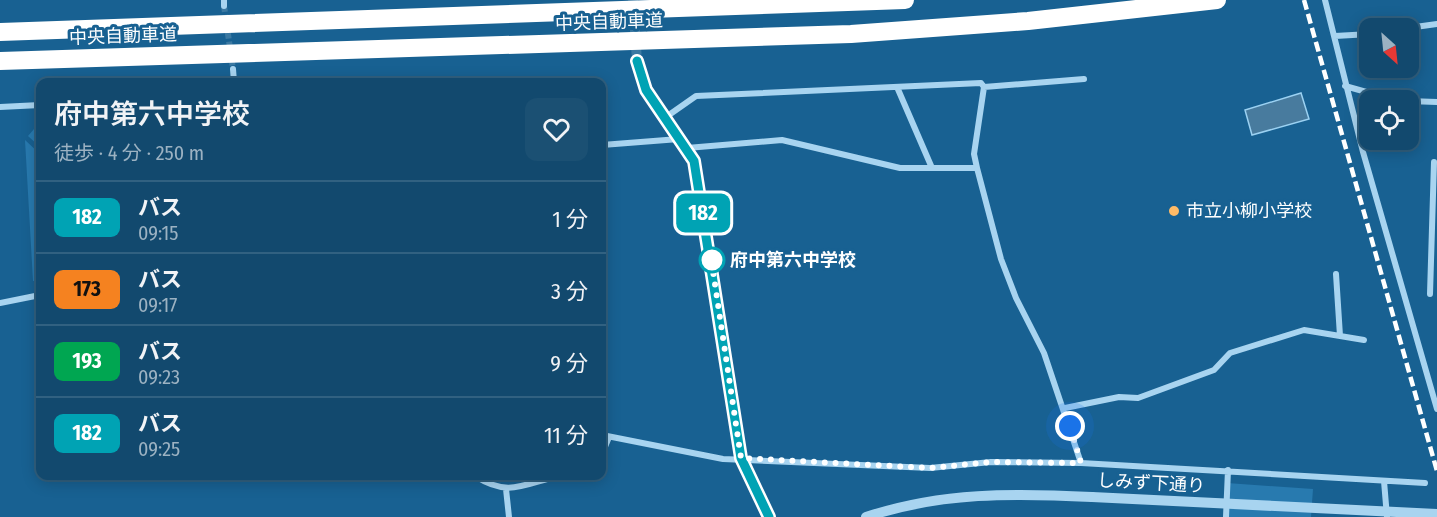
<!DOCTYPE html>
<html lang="ja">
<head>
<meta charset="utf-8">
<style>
	:root { --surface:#12496e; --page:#1b5073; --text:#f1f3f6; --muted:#9cb2c2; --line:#316181 }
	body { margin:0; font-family:"Fira Sans Condensed","Noto Sans JP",sans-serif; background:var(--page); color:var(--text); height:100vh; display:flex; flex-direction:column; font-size:22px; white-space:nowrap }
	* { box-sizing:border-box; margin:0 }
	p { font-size:20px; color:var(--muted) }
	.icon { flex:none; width:33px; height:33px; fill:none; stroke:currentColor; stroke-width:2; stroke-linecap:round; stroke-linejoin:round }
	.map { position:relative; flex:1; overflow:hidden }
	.panel { position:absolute; left:36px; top:78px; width:570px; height:402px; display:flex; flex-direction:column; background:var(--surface); border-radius:12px; box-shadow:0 3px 15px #0003,0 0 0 2px var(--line) }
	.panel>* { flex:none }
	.badge { padding:0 12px; border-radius:9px; font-size:21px; line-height:39px }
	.needle { width:39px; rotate:153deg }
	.buttons { position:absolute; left:1359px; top:18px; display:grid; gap:12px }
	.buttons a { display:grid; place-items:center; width:60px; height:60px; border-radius:12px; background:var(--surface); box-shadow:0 3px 15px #0003,0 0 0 2px var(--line); font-size:30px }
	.you { position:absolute; width:30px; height:30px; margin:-15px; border:4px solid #fff; border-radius:50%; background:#1a73e8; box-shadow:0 0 0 9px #1a73e833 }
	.map>.badge { position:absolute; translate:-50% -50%; box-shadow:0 0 0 3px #fff }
	.round { display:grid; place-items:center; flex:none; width:63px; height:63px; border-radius:12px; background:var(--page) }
	.headline { display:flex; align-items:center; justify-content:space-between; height:102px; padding:0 18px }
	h1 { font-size:28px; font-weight:600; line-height:45px }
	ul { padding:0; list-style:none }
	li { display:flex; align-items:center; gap:18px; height:72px; padding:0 18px; border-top:2px solid var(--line) }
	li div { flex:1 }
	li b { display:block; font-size:22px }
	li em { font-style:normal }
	li .badge { min-width:66px; font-weight:700; text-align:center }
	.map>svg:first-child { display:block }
	.green { fill:#287aaf }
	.water { fill:#487b9e; stroke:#9bd1f2; stroke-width:1.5 }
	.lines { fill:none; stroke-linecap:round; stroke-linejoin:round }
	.minor-tunnel { stroke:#3b79a2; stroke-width:6; stroke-dasharray:6 3; stroke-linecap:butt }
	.tertiary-tunnel { stroke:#3b79a2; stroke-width:10; stroke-dasharray:10 5; stroke-linecap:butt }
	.minor { stroke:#a8d4f0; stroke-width:6 }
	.tertiary { stroke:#a8d4f0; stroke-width:10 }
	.motorway { stroke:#fff; stroke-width:18 }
	.rail { stroke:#fff; stroke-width:4.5; stroke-dasharray:10 4.5; stroke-linecap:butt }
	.tertiary-bridge { stroke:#a8d4f0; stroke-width:10 }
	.line-casing { stroke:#fff; stroke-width:14 }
	.line { stroke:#00a3b4; stroke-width:9 }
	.walk { stroke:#fff; stroke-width:6; stroke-dasharray:0 10.8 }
	.poi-dot { fill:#ffbb67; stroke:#186192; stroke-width:2 }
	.stop-dot { fill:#fff; stroke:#00a3b4; stroke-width:3 }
	.labels { text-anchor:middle; stroke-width:6; stroke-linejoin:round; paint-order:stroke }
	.street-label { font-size:18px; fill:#fff; stroke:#186192 }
	.poi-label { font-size:18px; fill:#fff; stroke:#186192; text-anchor:start }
	.stop-label { font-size:18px; font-weight:bold; fill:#fff; stroke:#186192; text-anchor:start }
</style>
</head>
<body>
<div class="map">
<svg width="1437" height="517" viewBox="0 0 1437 517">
	<rect width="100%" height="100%" fill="#186192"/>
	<path class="green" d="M40,122V147L28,136Z
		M25,140L40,154V281H33Z
		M1227,483L1313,489L1311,517H1224Z"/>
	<path class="water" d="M1301,93L1309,119L1252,135L1245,110Z"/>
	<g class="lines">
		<path class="minor-tunnel" d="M224,6L233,69"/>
		<path class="tertiary-tunnel" d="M633,0L637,61"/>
		<path class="minor" d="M224,0V6
			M1325,0L1363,152L1437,409
			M1408,28L1437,24
			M1335,36L1370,34
			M233,69L234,82
			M1345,86L1395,100
			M897,87L932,168
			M1408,101L1437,102
			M0,107L40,105
			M666,117L696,96L981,83L984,87
			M602,145L679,139
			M687,148L782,140L900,168H977L974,154L984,87L1084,79
			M977,168L1001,259L1016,298L1044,353L1081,463L1425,483
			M1336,274L1340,336
			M1430,294L1434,162
			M0,303L40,295
			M1065,408L1119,397L1138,398L1214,370L1230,353L1304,330L1364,340
			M602,435L723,459L930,468L991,462L1081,463
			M602,454L609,437
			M475,476C508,497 522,485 558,476
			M1384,481L1387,517
			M506,489L509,517
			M1226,517L1228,470"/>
		<path class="tertiary" d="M637,61L646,90L694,161L741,458L769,517
			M866,517C941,492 1014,493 1092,497"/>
		<path class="motorway" d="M0,32L905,0
			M0,61L851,34L1028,21L1217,0"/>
		<path class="rail" d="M1304,0L1437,471"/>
		<path class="tertiary-bridge" d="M1092,497L1437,514"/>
	</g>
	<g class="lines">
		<defs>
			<path id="line" d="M637,61L646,90L694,161L741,458L769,517"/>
		</defs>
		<use href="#line" class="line-casing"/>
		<use href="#line" class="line"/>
		<path class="walk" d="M712,260L710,251L741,458L930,468L991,462L1081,463L1070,426"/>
	</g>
	<circle class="poi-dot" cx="1174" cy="211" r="6"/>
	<circle class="stop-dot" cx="712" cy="260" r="12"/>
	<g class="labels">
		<g class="street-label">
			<text transform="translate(609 22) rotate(-2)" y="6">中央自動車道</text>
			<text transform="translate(123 36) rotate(-2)" y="6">中央自動車道</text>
			<text transform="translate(1151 483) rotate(3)" y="6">しみず下通り</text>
		</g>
		<g class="poi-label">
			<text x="1186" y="217">市立小柳小学校</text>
		</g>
		<g class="stop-label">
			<text x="730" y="266">府中第六中学校</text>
		</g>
	</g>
</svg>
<div class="buttons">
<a><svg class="needle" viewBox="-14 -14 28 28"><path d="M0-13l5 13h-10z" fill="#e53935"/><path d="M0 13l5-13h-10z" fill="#9cb2c2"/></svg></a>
<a><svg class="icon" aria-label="locate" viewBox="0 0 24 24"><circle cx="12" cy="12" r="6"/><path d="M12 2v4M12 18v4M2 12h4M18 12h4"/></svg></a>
</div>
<div class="you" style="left:1070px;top:426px"></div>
<b class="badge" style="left:703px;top:213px;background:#00a3b4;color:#fff">182</b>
<section class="panel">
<div class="headline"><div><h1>府中第六中学校</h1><p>徒歩 · 4 分 · 250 m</p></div><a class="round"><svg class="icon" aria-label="heart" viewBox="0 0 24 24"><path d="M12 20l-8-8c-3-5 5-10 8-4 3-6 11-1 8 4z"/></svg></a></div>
<ul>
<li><span class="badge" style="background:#00a3b4;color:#fff">182</span><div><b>バス</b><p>09:15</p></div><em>1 分</em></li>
<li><span class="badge" style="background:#f58220;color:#111">173</span><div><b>バス</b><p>09:17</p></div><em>3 分</em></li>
<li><span class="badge" style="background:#00a651;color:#fff">193</span><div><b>バス</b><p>09:23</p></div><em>9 分</em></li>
<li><span class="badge" style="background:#00a3b4;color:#fff">182</span><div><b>バス</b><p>09:25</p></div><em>11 分</em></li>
</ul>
</section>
</div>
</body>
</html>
